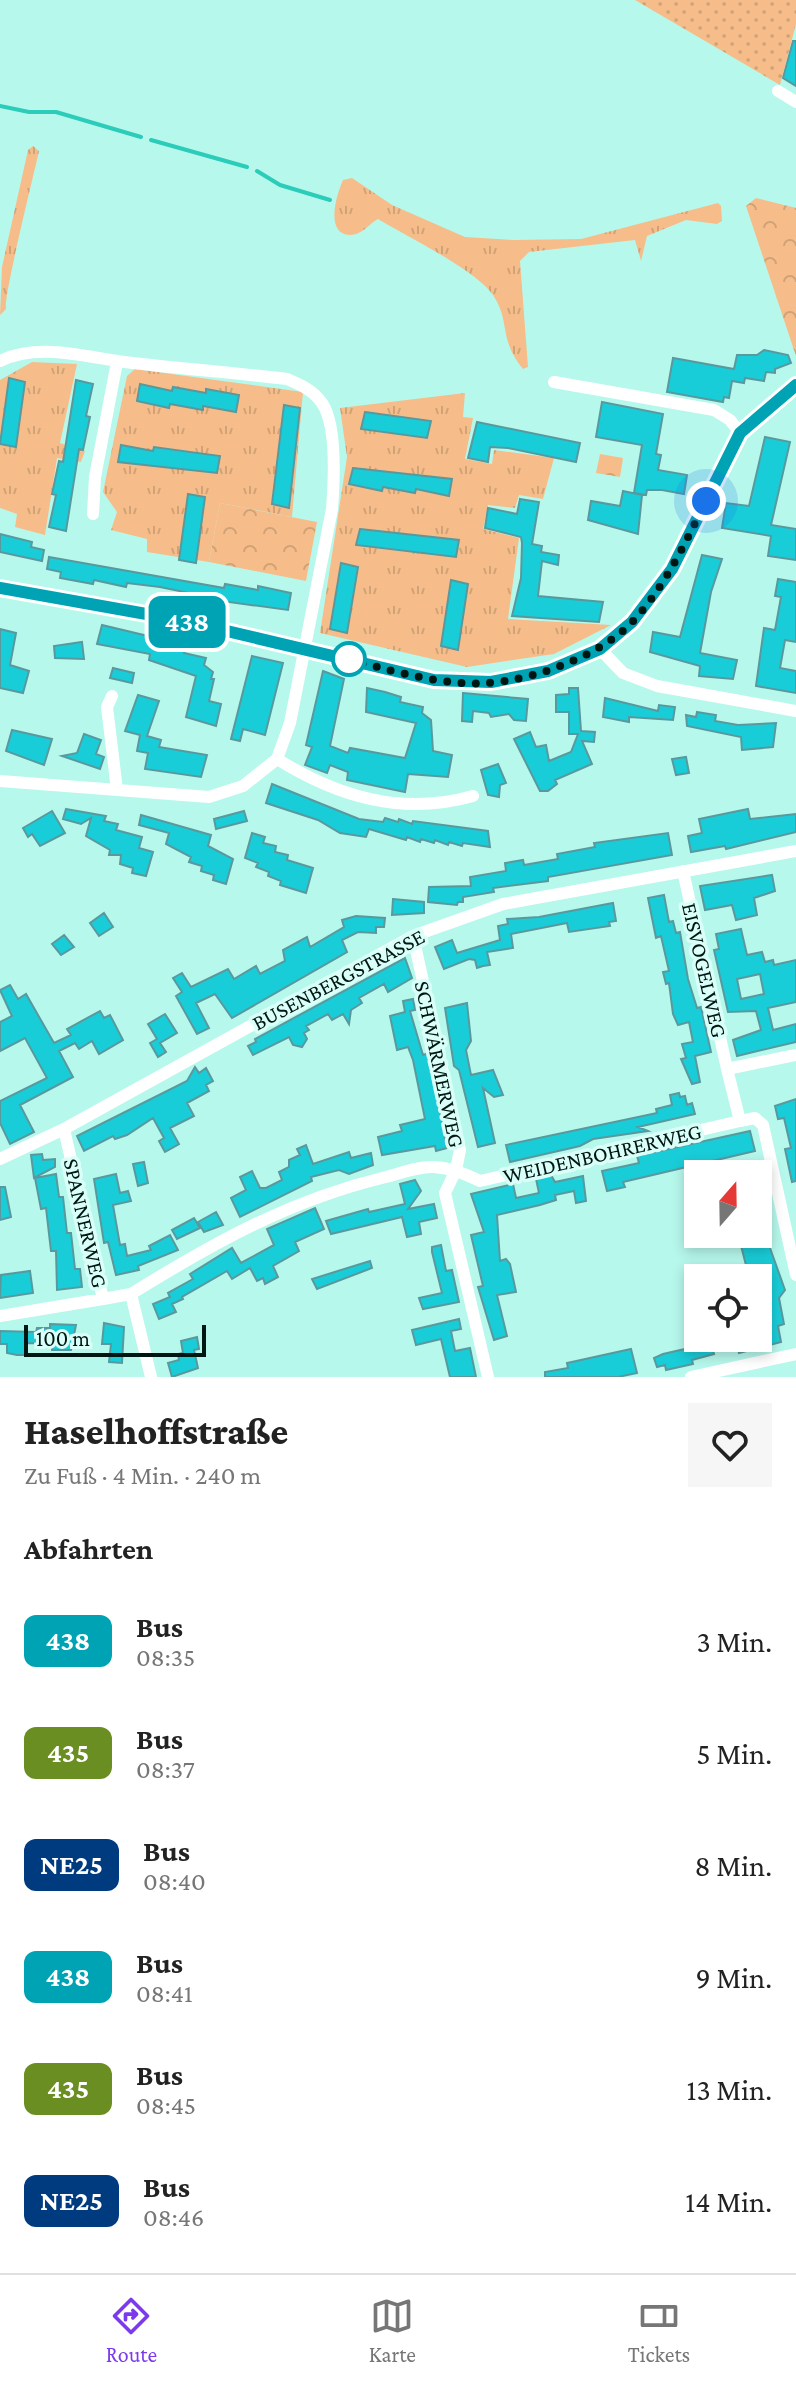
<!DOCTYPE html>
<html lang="de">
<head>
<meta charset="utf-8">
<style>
	:root { --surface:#fff; --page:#f6f6f6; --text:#222; --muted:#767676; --line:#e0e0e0; --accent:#7c3aed }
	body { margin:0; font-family:"Crimson Pro",serif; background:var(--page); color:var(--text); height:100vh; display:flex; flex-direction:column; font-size:30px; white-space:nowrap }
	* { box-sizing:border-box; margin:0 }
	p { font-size:26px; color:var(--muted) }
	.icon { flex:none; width:44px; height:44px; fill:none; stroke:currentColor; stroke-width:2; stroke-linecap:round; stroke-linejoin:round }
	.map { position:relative; height:1377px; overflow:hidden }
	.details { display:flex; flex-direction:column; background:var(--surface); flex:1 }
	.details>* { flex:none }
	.badge { padding:0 16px; border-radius:12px; font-size:28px; line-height:52px }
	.needle { width:52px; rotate:20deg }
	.tools { position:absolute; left:684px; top:1160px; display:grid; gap:16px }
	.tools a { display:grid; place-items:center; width:88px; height:88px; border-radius:0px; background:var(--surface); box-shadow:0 4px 12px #0003; font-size:40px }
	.scale { position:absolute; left:24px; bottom:20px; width:182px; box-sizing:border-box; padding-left:8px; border:4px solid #001613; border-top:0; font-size:22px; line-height:28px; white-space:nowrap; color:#001613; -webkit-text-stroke:6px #d9fff8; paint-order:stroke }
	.you { position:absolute; width:40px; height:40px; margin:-20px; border:6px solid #fff; border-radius:50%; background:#1a73e8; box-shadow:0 0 0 12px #1a73e833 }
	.map>.badge { position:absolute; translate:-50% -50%; box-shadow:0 0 0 4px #fff }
	h2 { padding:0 24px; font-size:30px; line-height:72px }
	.round { display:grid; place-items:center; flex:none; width:84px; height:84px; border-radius:0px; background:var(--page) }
	.head { display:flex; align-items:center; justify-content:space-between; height:136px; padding:0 24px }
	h1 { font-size:38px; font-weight:800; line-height:60px }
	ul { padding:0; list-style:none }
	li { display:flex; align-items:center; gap:24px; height:112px; padding:0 24px }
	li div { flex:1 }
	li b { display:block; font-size:30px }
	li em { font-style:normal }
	li .badge { min-width:88px; font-weight:700; text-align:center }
	.menu { display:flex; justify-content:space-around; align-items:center; height:112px; border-top:2px solid var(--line); background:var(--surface); font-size:22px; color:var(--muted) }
	.menu a { display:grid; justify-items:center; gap:4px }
	.menu .selected { color:var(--accent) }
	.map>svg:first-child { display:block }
	.grass { fill:url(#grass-tufts) }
	.park { fill:url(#park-crowns) }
	.garden { fill:url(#garden-dots) }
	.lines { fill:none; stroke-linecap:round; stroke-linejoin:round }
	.stream { stroke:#2bccb9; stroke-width:4 }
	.building { fill:#19cdd8; stroke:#59999e; stroke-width:2; fill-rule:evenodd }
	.street { stroke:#fff; stroke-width:12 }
	.line-casing { stroke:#fff; stroke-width:18 }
	.line { stroke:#00a3b4; stroke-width:12 }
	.walk { stroke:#001613; stroke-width:8; stroke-dasharray:0 14.4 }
	.stop-dot { fill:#fff; stroke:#00a3b4; stroke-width:4 }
	.labels { text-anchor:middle; stroke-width:7; stroke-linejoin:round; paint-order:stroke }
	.street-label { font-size:22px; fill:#001613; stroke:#d9fff8 }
</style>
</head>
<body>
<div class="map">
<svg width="796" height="1377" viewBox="0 0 796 1377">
	<defs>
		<pattern id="grass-tufts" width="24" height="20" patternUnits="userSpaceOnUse" patternTransform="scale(2)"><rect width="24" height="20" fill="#f6bd8a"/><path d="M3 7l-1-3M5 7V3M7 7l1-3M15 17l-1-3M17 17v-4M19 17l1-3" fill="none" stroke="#d1a276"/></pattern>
		<pattern id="park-crowns" width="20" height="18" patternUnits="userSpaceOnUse" patternTransform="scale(2)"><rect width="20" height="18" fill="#f6bd8a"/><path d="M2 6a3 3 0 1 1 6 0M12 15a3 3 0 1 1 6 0" fill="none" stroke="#d1a276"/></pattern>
		<pattern id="garden-dots" width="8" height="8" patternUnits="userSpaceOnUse" patternTransform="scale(2)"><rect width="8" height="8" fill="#f6bd8a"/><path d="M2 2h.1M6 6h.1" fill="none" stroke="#d1a276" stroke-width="1.8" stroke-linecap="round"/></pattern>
	</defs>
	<rect width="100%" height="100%" fill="#b7f8ec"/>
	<path class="grass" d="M33,146L39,151C34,174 3,298 6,309L0,315L2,267L28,150Z
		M352,178L392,205L465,237L514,240L581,239L718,203L721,206L722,221L717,224L686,220L647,236L641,261L635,240L529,252L520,261L528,367L523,369C498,338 511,322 493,295C476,270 406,236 378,219C369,224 362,235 350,235C324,234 337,193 343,180Z
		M32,362L77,364L60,443L85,451L81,462L57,458L45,535L15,527L17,514L0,508V380Z
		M135,369L303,392L292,517L220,503L209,562L147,552V539L111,530L117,512L103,492L127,376Z
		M465,393L463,417L473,418L465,459L492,464L494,450L554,458L543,499L519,495L515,508L488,505L483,529L519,538L508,619L611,625L554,654L467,667L320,633L347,457L340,408Z"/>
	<path class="park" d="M756,198L796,208V356L746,206Z
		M600,454L623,458L620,477L596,473Z
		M220,503L317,522L306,581L209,562Z"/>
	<path class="garden" d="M635,0H796V24L780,85Z"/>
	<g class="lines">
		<path class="stream" d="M0,106L29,112H56L141,137
			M151,140L247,167
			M257,171L280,185L330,200"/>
	</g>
	<path class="building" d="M793,41H796V86L783,78Z
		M764,350L788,355L791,363L775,369V373L766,372L764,381L745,378L744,383L732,381L729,398L724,397L723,402L667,392L673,358L734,369L737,355H757Z
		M9,378L25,382L16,447L0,444Z
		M76,380L93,384L86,416L90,417L83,450L79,449L66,531L49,527L56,495L52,494L59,461L63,462Z
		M140,384L172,391L173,387L206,393V389L239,395L236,412L203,406V410L170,404L169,408L137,401Z
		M602,402L663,414L656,454L661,455L658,470L687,475L684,494L662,490H647L646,495L634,493L642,445L596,437Z
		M284,405L300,408L289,508L272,504Z
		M365,412L431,421L427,438L361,429Z
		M477,422L580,443L576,462L508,448L490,447L488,462L468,458Z
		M765,437L790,442L771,525L796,529V560L768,556L771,536L722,528L726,503L749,506Z
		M121,445L153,451L154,447L220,456L217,473L118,462Z
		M353,468L452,479L449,496L416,489L415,493L383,487L382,491L349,484Z
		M623,491L642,495L638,534L588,520L591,501L620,506Z
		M188,494L205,497L196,563L179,560Z
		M520,499L539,502L532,544L542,546L541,552L559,555L558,565L542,561L538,596L603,602L599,622L512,616L521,578L522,543L521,537L485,528L488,508L517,514Z
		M360,529L459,540L456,557L356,545Z
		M0,534L32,542L31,547L44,550L42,561L0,552Z
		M702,555L722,559L711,592L700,653L737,660L733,679L699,676L700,666L650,652L653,632L680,637Z
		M49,557L224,588L225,584L258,590V586L291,593L288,610L222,601L221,605L188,598L189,593L160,587L127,583L126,587L94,580L93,584L60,578L61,572L47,569Z
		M341,563L358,567L347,633L330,629Z
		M778,579L796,582V642L785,640L780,668L796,671V693L756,686L764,628L775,630L781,597L775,596Z
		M451,580L468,584L458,650L441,646Z
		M102,625L169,641L185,648L184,653L206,658L204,665L213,672L211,679H214L209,701L221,704L216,726L186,717L196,676L149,660L150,654L97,644Z
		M0,629L16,633L10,665L29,671L23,693L0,688Z
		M82,642L84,659L55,658L54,646Z
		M252,656L283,663L265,735L243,729L240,741L231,739Z
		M113,668L134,673L132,683L110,678Z
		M323,671L344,679L330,746L348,753L350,748L405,758L416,723L366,712L367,688L385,692L401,697L400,702L423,707L422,713L431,720L433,751L452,755L448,777L408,774L405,792L347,780L348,772L330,765L327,773L305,765L312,747L306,745Z
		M569,688H578L581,731L595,732L594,742L582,741L592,764L555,780L557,784L548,791H540L514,739L530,732L536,747L546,745L549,761L571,752L578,734H569V712H556V695L569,694Z
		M463,693L528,699L526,721L514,720L509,714L491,717L489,713L473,711L472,722L462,721Z
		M138,695L159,701L147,736L161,740L159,747L207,755L201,777L145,769L148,753L137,751L140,735L125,731Z
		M605,698L658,711L659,705L675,707L673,720L629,717V722L603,717Z
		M697,712L716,715L715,721L738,725L776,723L773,747L742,750L741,737L687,726L686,715L696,717Z
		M12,730L52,739L44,765L6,751Z
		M84,734L101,740L96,754L104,757L100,769L62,756L77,753Z
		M686,757L689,773L676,775L672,759Z
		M498,764L506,783L500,785L499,797L488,795L481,770Z
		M272,784L359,819L383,822L385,818L398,822L399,819L412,824L413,821L488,831L490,847L463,843L462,846L449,842L448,845L435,840L434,843L421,839L420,842L407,837L406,840L369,829L366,837L340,833L318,820L266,803Z
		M66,809L106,816L104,821L118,824L116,830L142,837L139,848L153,852L146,876L132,873L133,868L120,864L121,855H109L110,850L86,836L91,818L81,824L63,819Z
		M748,809L750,819L796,814V832L726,849L725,846L691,852L688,836L702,833L699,819Z
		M52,811L65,833L40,846L32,834L28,837L23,828Z
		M244,811L247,821L216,829L214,819Z
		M141,815L211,835L208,846L233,859L226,884L213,880L214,875L201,871L202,866L189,862L191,857L166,844L169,833L139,825Z
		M252,833L265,837L263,843L276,846L275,852L288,855L287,860L313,868L306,893L280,885L281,881L268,876L269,872L256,867L258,863L245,858Z
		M668,833L672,855L548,877V881L493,888L494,892L463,897V902H458L457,905L428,902L429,887L471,886L470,877L506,871L505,863L523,860L524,865L558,859L557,854L595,847L594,843Z
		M772,875L775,891L754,898L757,915L736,920L732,905L705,910L700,886Z
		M664,895L669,922L673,921L676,933L680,932L688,979L697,1008L701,1007L711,1052L695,1056L700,1082L692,1084L681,1059L686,1058L682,1044L693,1042L689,1022L678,1025L673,1014L669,983L666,984L663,972L669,971L661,936L656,938L648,898Z
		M393,899L424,902V913L392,915Z
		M613,903L616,921L609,922L610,926L569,932L567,923L511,934L513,948L487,952L490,965L483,966L477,968L475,960L469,959L444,969L435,947L452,940L457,953L500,940L498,926L508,924L507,919L539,917Z
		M104,913L113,927L99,936L90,923Z
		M356,916L385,918L384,927H376V933L358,932L342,940L347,952L232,1018L215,994L196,1003L209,1028L197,1034L176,996L182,992L173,978L182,973L191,987L228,969L234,979L256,966L260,974L285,961L283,950L307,937L310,947L344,927L342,920Z
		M741,929L747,955L762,952L765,962L773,960L774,965L796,960V1002L768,1008L773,1030L796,1024V1042L737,1056L733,1040L761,1030L756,1011L728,1012L714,950L719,949L716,934ZM760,974L764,994L741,999L737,979Z
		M64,935L74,947L61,955L52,944Z
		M405,958L412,978L388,992L384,984L359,998L362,1003L351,1010L349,1024L343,1014L332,1020L328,1014L306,1026L309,1030L304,1033L307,1039L302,1047L293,1045L289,1037L253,1055L248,1046L256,1042L255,1039Z
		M10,985L18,999L26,994L54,1043L71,1035L67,1029L100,1011L104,1018L110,1015L123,1040L99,1054L92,1041L79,1049L75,1043L59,1051L73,1077L20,1105L34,1132L10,1144L0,1123V1101L47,1078L25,1038L0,1051V1022L12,1016L0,990Z
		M413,999L415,1010L410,1011L423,1055L429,1053L447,1148L436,1151L435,1146L382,1155L378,1137L402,1131L400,1125L425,1119L413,1060L408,1047L397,1050L390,1016L405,1012L403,1001Z
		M467,1003L471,1041L466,1050L471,1075L493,1070L503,1095L494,1097L483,1088L495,1143L478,1147L459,1070L454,1066L445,1008Z
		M165,1014L177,1033L160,1043L166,1052L158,1057L150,1043L157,1039L148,1024Z
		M195,1067L199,1073L206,1068L213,1081L206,1085L209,1091L187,1103L194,1116L170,1128L179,1144L165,1152L159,1141L164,1138L153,1118L127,1135L115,1139L113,1136L84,1151L77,1136L187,1081Z
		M679,1093L680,1097L685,1096L687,1105L692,1103L695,1114L638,1127L648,1131L593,1139L580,1146L510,1162L506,1145L657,1113L656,1109L672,1105L670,1095Z
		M796,1099V1181L792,1182L785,1149L791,1148L784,1118L778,1119L775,1106Z
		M750,1131L755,1151L623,1182L625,1187L607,1191L602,1171L639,1163L637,1156Z
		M306,1145L313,1164L349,1152L351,1158L371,1153L373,1165L349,1174L339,1170L311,1177L312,1181L240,1217L231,1198L246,1190L240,1177L252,1171L260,1188H266L282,1180L279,1172L289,1167V1160L300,1155L297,1149Z
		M42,1154L43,1160L55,1159V1167L34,1178L31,1155Z
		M144,1162L148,1183L138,1186L133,1164Z
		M56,1174L59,1197H63L67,1233H71L75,1269H80L82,1287L57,1290L56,1251H51L46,1208L41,1209L35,1178Z
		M116,1174L120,1193L128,1191L131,1201L113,1205L120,1245L125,1244L127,1256L151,1250L149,1246L170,1235L178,1250L138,1266L139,1270L116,1275L108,1242L104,1243L94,1179Z
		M551,1175L555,1182L583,1176L586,1201L576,1203L574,1191L555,1195L556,1200L540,1205L497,1215L500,1261L506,1259L510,1264L516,1292L497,1295L507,1336L494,1340L478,1287L483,1286L471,1235L484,1232L471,1194L513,1184L516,1198L539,1193L536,1179Z
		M415,1180L421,1191L408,1209L434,1204L437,1218L419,1222L421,1234L407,1237L402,1217L331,1234L326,1221L368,1209L369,1212L405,1204L400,1184Z
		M0,1187H5L11,1217L0,1220Z
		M315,1208L324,1229L295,1242L299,1251L273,1266L278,1277L265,1284L263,1278L257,1281L250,1268L232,1279L227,1271L182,1297L183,1299L172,1304L176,1312L159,1319L153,1304L170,1297L168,1293L193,1279L190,1274L232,1248L241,1263L274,1245L267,1229Z
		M216,1212L223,1225L204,1232L198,1222Z
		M194,1218L200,1228L177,1239L172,1230Z
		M738,1234H765L785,1290L779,1298L784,1324L778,1326L781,1342L739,1353L736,1338H758V1301L768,1300L762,1273H748Z
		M441,1245L446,1271L452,1270L459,1302L423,1309L419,1298L442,1293L432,1252V1247Z
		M370,1261L372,1268L317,1289L312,1279Z
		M30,1271L33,1293L0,1298L1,1275Z
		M459,1319L461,1329L451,1331L455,1351L470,1348L476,1377H450L441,1339L416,1345L412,1330Z
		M104,1323L124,1327L122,1363L109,1362L111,1344H102Z
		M50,1324L76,1325L71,1350H52V1344L26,1343V1355H17L7,1353V1344H0V1331L36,1332L37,1328H50Z
		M197,1337L199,1349L194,1350L198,1368L172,1377L168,1363L179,1360L178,1354L183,1353L181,1341Z
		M711,1343L714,1354L692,1360L693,1364L666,1370L665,1365L657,1367L654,1358L663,1354Z
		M631,1349L637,1373L618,1377H545V1372L568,1368L567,1363Z"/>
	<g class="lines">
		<path class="street" d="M778,91L796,102
			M0,361C41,341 90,359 133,363C185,369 236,373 287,379C301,385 313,390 322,403C337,425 334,483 332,509L290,723L277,759L243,786L209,797L0,781
			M554,382L714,410L730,420L740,433
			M93,514L95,477L117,362
			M0,588L242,634L434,680L491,682L548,671L600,649L632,622L672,569L740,433L796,385
			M600,649L623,673L657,686L796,711
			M112,696L107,707L117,790
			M277,759C338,797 402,816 473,796
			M683,871L727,1069
			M413,936L460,1150L456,1170L445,1193L488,1377
			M740,1121L755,1118L763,1125L796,1275
			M64,1129L103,1299L131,1294L151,1377
			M0,1159L64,1129L413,936L503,904L796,851
			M131,1294C215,1242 290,1200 386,1177C401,1173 419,1166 434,1167C451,1168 465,1174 480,1181L740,1121L727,1069L796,1055
			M0,1316L103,1299
			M691,1377L796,1354"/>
	</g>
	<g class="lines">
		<defs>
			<path id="line" d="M0,588L180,620L434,680L491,682L548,671L600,649L632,622L672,569L740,433L796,385"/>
		</defs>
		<use href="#line" class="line-casing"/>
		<use href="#line" class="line"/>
		<path class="walk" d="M349,659C384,669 423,680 461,683C514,688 598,660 634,620C666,585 685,543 706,501"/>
	</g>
	<circle class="stop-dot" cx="349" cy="659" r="16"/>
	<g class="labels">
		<g class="street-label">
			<text transform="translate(705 970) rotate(77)" y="8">EISVOGELWEG</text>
			<text transform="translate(338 979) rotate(-28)" y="8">BUSENBERGSTRASSE</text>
			<text transform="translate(440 1064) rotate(78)" y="8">SCHWÄRMERWEG</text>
			<text transform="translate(602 1153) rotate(-13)" y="8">WEIDENBOHRERWEG</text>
			<text transform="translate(86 1223) rotate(77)" y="8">SPANNERWEG</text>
		</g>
	</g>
</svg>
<div class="tools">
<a><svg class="needle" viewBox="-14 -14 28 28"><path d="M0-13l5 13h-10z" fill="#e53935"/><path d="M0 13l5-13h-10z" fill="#767676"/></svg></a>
<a><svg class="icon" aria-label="locate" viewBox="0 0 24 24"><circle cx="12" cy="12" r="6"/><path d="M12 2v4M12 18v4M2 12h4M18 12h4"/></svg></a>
</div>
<div class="scale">100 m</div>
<div class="you" style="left:706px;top:501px"></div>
<b class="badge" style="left:187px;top:622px;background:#00a3b4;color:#fff">438</b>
</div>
<section class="details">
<div class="head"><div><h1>Haselhoffstraße</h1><p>Zu Fuß · 4 Min. · 240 m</p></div><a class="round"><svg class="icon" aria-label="heart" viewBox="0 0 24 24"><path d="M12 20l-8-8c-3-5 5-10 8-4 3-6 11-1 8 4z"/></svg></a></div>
<h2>Abfahrten</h2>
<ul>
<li><span class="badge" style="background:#00a3b4;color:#fff">438</span><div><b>Bus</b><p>08:35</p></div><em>3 Min.</em></li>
<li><span class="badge" style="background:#6b8e23;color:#fff">435</span><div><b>Bus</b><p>08:37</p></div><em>5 Min.</em></li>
<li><span class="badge" style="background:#003b80;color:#fff">NE25</span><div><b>Bus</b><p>08:40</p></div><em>8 Min.</em></li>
<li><span class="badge" style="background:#00a3b4;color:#fff">438</span><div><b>Bus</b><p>08:41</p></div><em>9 Min.</em></li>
<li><span class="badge" style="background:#6b8e23;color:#fff">435</span><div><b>Bus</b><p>08:45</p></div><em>13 Min.</em></li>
<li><span class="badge" style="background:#003b80;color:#fff">NE25</span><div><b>Bus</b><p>08:46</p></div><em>14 Min.</em></li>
</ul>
</section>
<nav class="menu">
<a class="selected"><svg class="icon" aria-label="directions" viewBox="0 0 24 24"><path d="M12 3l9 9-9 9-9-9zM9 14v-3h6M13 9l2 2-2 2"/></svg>Route</a>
<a><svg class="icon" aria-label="map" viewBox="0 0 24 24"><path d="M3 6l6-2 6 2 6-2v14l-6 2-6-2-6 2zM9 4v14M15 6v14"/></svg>Karte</a>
<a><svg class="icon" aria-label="tickets" viewBox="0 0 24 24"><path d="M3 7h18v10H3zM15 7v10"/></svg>Tickets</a>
</nav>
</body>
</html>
